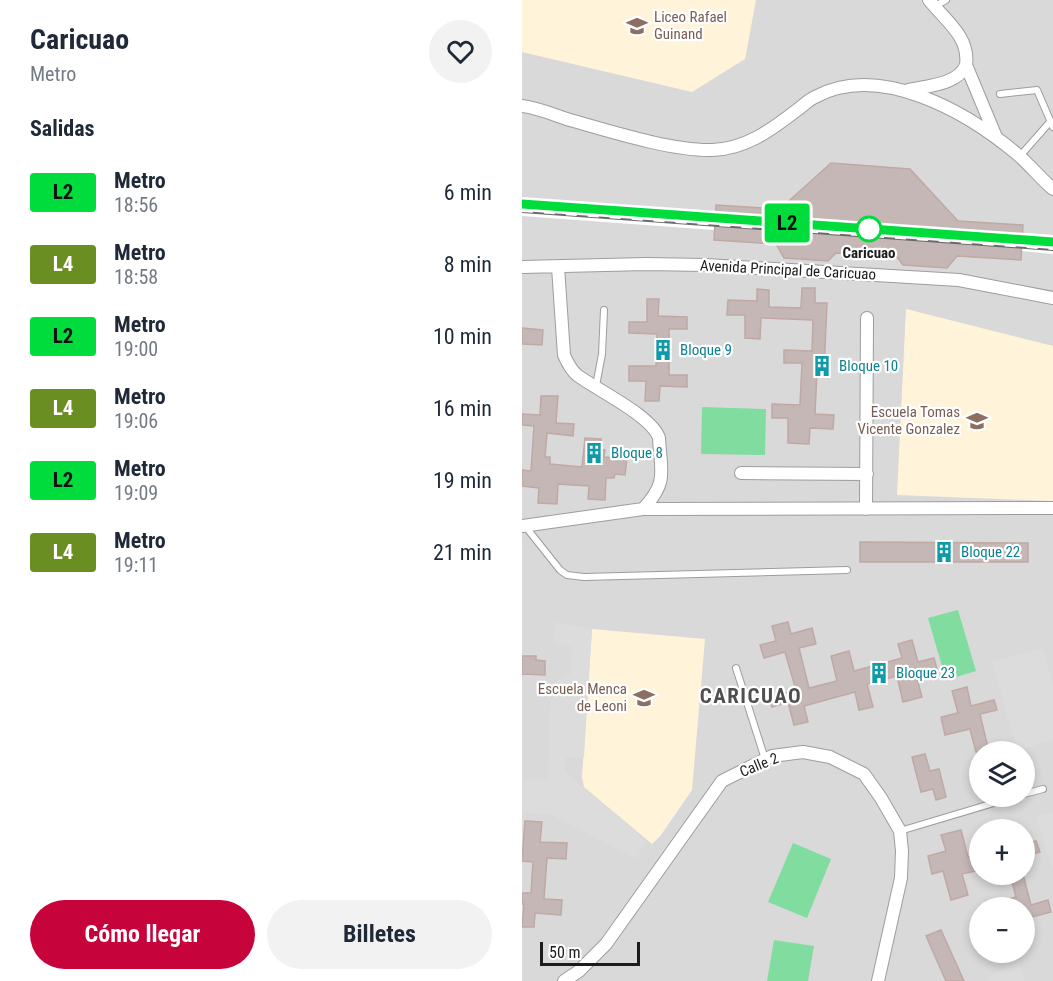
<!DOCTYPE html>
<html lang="es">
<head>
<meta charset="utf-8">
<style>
	:root { --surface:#fff; --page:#f2f2f3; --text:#1f2937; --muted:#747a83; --accent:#c6033a }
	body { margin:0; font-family:"Roboto Condensed",sans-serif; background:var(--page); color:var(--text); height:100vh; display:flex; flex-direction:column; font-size:22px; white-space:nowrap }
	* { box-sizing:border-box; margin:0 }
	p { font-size:20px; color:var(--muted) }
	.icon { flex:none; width:33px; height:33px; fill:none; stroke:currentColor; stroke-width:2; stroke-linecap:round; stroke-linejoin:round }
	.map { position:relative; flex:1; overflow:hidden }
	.sheet { display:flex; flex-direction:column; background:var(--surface); width:522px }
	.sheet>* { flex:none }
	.badge { padding:0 12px; border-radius:4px; font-size:21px; line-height:39px }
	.buttons { position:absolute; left:447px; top:741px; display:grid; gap:12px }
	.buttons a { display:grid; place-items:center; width:66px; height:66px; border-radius:50%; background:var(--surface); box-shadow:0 3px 9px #0003; font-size:30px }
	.scale { position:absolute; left:18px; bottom:15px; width:100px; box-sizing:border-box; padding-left:6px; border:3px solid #1c1c1c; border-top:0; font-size:16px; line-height:21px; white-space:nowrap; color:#1c1c1c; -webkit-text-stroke:4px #fff; paint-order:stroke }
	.map>.badge { position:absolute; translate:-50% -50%; box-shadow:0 0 0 3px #fff }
	h2 { padding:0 30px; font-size:22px; line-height:54px }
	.round { display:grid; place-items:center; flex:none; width:63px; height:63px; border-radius:32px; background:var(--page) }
	.summary { display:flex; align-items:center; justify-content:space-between; height:102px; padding:0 30px }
	h1 { font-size:28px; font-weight:700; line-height:45px }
	.action { display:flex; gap:12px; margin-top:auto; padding:12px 30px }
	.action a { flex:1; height:69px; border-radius:36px; background:var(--accent); color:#fff; font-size:24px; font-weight:700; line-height:69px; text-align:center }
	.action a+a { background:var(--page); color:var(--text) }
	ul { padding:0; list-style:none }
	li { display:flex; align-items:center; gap:18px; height:72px; padding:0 30px }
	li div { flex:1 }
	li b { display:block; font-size:22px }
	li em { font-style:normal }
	li .badge { min-width:66px; font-weight:700; text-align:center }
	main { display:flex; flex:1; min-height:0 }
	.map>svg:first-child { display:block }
	.residential { fill:#dad9d9; fill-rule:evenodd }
	.education { fill:#fff4da }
	.pitch { fill:#80dc9f }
	.parking { fill:#dcdcdc }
	.pier { fill:#fff }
	.building { fill:#c5b7b5; stroke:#bfa9a5; stroke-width:1.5 }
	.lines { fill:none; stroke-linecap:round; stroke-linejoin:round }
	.lane-casing { stroke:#9d9d9d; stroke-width:8 }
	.street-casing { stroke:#9d9d9d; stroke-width:14 }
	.lane { stroke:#fff; stroke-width:6 }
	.street { stroke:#fff; stroke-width:12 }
	.rail-casing { stroke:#6a6a6a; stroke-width:6 }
	.rail { stroke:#fff; stroke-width:4; stroke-dasharray:11; stroke-linecap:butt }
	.line-casing { stroke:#fff; stroke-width:14 }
	.line { stroke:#00dc3c; stroke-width:9 }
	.stop-dot { fill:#fff; stroke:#00dc3c; stroke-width:3 }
	.labels { text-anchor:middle; stroke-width:4.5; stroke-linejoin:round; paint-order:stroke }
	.education-label { font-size:15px; fill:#785e54; stroke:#fff; text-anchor:end }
	.stop-label { font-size:15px; font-weight:bold; fill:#1c1c1c; stroke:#fff }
	.street-label { font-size:15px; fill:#1c1c1c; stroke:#fff }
	.culture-label { font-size:15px; fill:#0d838f; stroke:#fff; text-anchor:start }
	.district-label { font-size:21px; font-weight:bold; letter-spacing:1.5px; fill:#4f4f4f; stroke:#fff }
</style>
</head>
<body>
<main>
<section class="sheet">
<div class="summary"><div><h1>Caricuao</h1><p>Metro</p></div><a class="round"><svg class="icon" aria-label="heart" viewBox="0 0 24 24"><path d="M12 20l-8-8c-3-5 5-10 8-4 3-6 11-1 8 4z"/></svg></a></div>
<h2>Salidas</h2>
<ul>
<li><span class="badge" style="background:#00dc3c;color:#111">L2</span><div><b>Metro</b><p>18:56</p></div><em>6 min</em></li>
<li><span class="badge" style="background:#6b8e23;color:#fff">L4</span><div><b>Metro</b><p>18:58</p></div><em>8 min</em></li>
<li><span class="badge" style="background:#00dc3c;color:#111">L2</span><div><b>Metro</b><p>19:00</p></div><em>10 min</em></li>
<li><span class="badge" style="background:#6b8e23;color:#fff">L4</span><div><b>Metro</b><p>19:06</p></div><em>16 min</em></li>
<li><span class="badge" style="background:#00dc3c;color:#111">L2</span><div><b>Metro</b><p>19:09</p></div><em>19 min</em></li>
<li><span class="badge" style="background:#6b8e23;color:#fff">L4</span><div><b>Metro</b><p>19:11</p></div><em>21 min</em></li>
</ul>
<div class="action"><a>Cómo llegar</a><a>Billetes</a></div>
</section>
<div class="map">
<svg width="531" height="981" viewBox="0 0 531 981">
	<rect width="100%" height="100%" fill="#eee6e2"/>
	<path class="residential" d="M0,0H531V981H0ZM458,752H502V796H458ZM458,830H502V874H458ZM458,908H502V952H458Z"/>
	<path class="education" d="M0,0H234L223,59L170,92L0,52Z
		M384,309L531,346V501L375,495Z
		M70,629L183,639L170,790L139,835L130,844L62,787L60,777Z"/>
	<path class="pitch" d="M180,407L244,409L243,455L179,454Z
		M436,610L454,671L424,680L406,618Z
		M271,843L309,859L285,918L246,902Z
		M252,940L292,946L286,981H245Z"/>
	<path class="parking" d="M33,622L70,629L62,757H44L43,772L124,841L114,859L28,814L0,813V780L26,779L29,684L48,674L50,647L31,642Z
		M521,648L531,684V740L495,750L470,662Z
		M531,813V871L514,816Z
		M497,962L503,981H467L465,977Z"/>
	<path class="pier" d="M0,198L193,213L192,230L0,216Z
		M500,233L531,235V254L499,251Z"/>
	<path class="building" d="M309,163L388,169L436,221L501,225L499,260L435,256L425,268L381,265L375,257L314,253L306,261L262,258L254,244L192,240L194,205L258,209Z
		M280,288H293V303H305L302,370H295L293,414L312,415L311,429L288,428L287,444L266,443V418H250V404L278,405L280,363H262V350L290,351L291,320L239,318L238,339L223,338V315H205L206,300L235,301V289L247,290V307L279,308Z
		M125,299H137L136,316L165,317V329H147V375H165V387L138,386L137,401H123L124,381H107V366H134L135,334L107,333V322H125Z
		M0,328L21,330L20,345L0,344Z
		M19,396H36L34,423L52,424L51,436L25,433L23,457H28V464L60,467L63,438L79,439V450H83L82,457L105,459L103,475L93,474L92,478H84L83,500L66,499L67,486L36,484L35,504L16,503L17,488L0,486V470L9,471L12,426L0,425V414L18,415Z
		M338,542L506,543V562H338Z
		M266,622L269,634L290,628L294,644L277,648L287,688L315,681L309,656L327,651L332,671L380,658L376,644L390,640L396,662L412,658L415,669L394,675L400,697L381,702L375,676L345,684L351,707L337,710L333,692L282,706L286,722L272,725L266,702L250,707L247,697L274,690L263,652L242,658L238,645L254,641L250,626Z
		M0,656H14V660L23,661V675L0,674Z
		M445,687L449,706L472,700L475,710L458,714L467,752H454L448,729L423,735L419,717L436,713L430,691Z
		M403,754L408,771L417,769L424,797L414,800L411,789L399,792L390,757Z
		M3,821L20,822L18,842L45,843L44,859L25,858L22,899L40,900L39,915L13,913L12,927H0L2,904H0V893H9L11,862L0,861Z
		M439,830L446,857L458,854V870L440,874L446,895L429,900L421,871L410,874L406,856L424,851L419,835Z
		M514,841L518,852L502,856V844Z
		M488,874H501L509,905L526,900L529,912L502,919V908H469V904L494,897Z
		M419,930L442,981H424L404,936Z"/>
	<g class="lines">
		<defs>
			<path id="lane" d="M413,6L424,0
				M478,94L515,90L531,127
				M498,156L528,122
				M74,386L80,354L82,310
				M3,526L38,570L45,575L62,577L325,570
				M214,668L243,759
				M502,794L521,789
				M378,831L495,796"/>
			<path id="street" d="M407,0C423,20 448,37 444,65
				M386,90C404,86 436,85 444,65L474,137
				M0,106C17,108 32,115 48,120C87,131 150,151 190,150C224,149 249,130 275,110C281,106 286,100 293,97C358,62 445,112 495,154C508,165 518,178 531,189
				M0,267L124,264L184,265L437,280L531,298
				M36,267L42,355C45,362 49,370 55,375C75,390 130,416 137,438C139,473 146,482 121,509
				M219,473L345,474
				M344,509L345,318
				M0,526L121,509L531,508
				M42,981L57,971L84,944L200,781L250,756L281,752L308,757L342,774L359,798L378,831L380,851L379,878L356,981"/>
		</defs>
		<use href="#lane" class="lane-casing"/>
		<use href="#street" class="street-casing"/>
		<use href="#lane" class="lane"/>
		<use href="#street" class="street"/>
		<defs>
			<path id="rail" d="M0,210L531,248"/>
		</defs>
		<use href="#rail" class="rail-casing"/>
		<use href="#rail" class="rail"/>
	</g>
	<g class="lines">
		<defs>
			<path id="line" d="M0,204L531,242"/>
		</defs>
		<use href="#line" class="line-casing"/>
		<use href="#line" class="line"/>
	</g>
	<defs>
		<symbol id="school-bare" viewBox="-9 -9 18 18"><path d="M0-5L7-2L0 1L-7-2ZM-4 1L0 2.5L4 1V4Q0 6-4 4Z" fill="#8d6e63" stroke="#fff" stroke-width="2.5" paint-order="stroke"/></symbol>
		<symbol id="building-bare" viewBox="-9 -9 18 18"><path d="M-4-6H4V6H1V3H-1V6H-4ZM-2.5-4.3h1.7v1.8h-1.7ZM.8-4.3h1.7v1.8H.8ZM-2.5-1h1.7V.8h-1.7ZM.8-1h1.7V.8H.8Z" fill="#0f9aa8" stroke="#fff" stroke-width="2.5" paint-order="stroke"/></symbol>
	</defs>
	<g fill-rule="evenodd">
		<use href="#school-bare" x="100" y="11" width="30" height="30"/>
		<use href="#building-bare" x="126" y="335" width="30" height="30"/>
		<use href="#building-bare" x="285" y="351" width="30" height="30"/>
		<use href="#school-bare" x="440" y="406" width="30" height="30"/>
		<use href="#building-bare" x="57" y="438" width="30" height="30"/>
		<use href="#building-bare" x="407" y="537" width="30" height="30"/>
		<use href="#building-bare" x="342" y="658" width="30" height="30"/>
		<use href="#school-bare" x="107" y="683" width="30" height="30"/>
	</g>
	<circle class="stop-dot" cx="347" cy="229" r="12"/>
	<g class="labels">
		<g class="education-label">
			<text x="132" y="22" text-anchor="start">Liceo Rafael<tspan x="132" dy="17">Guinand</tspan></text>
			<text x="438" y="417">Escuela Tomas<tspan x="438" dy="17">Vicente Gonzalez</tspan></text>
			<text x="105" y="694">Escuela Menca<tspan x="105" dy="17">de Leoni</tspan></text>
		</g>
		<g class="stop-label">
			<text x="347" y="258">Caricuao</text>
		</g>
		<g class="street-label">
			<text transform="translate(266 270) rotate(3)" y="5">Avenida Principal de Caricuao</text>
			<text transform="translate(237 765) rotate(-22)" y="5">Calle 2</text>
		</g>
		<g class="culture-label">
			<text x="158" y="355">Bloque 9</text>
			<text x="317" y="371">Bloque 10</text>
			<text x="89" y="458">Bloque 8</text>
			<text x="439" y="557">Bloque 22</text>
			<text x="374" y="678">Bloque 23</text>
		</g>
		<g class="district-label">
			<text x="229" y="703">CARICUAO</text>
		</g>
	</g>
</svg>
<div class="buttons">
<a><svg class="icon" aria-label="layers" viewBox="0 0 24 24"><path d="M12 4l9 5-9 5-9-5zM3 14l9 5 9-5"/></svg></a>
<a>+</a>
<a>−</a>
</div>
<div class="scale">50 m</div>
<b class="badge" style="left:265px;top:223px;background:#00dc3c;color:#111">L2</b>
</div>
</main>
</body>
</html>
